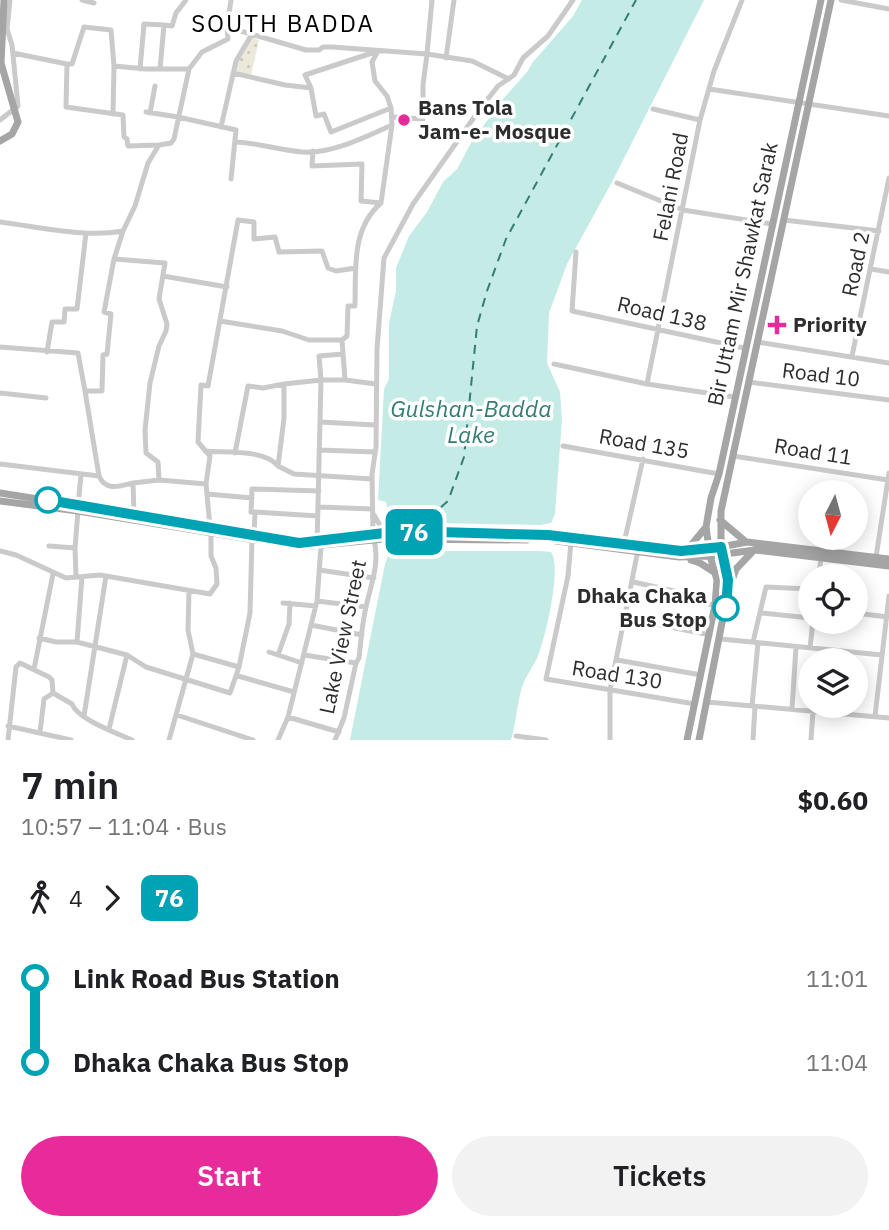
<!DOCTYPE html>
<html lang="en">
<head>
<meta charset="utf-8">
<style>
	:root { --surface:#fff; --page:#f2f2f2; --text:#202124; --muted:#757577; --accent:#e82b9b }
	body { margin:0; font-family:"IBM Plex Sans",sans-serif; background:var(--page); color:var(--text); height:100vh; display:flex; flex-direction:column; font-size:26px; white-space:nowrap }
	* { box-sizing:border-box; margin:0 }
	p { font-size:23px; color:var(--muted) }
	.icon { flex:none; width:38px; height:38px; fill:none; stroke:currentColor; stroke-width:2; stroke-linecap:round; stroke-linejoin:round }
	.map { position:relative; height:740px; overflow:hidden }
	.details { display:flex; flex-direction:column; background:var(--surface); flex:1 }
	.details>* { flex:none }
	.badge { padding:0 14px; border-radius:10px; font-size:24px; line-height:46px }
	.needle { width:46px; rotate:186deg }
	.tools { position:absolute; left:798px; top:480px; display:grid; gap:14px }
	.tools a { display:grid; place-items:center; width:70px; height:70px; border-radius:50%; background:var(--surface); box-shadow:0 4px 18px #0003; font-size:35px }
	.map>.badge { position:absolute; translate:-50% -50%; box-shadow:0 0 0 4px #fff }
	.legs { display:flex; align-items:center; gap:10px; height:77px; padding:0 21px; font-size:23px }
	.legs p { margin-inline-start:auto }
	.overview { display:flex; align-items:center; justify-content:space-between; height:119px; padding:0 21px }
	h1 { font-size:38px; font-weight:600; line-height:52px }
	.button { display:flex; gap:14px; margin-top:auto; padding:14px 21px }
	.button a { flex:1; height:80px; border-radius:42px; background:var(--accent); color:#fff; font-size:28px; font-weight:600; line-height:80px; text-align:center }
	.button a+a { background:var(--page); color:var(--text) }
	ul { padding:0 21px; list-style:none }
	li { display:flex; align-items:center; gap:24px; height:84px; font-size:26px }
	li i { display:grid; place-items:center; width:10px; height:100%; margin:0 9px; background:currentColor }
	li i::after { content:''; width:18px; height:18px; margin:-9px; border:5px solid; border-radius:50%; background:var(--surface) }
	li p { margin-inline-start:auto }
	li:first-child i { background:linear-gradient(#0000 50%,currentColor 0) }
	li:last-child i { background:linear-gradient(currentColor 50%,#0000 0) }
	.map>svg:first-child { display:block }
	.park { fill:url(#park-dots) }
	.water { fill:#c5ebe7 }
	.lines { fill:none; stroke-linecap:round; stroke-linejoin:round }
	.ferry { stroke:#347d74; stroke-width:2; stroke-dasharray:9 7; stroke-linecap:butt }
	.minor { stroke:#cacaca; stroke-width:5 }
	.major { stroke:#a5a5a5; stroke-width:7 }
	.major-bridge { stroke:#a5a5a5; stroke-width:7 }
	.line-1-casing { stroke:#fff; stroke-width:16 }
	.line-1 { stroke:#00a3b4; stroke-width:10 }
	.poi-dot { fill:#e82b9b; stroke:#fff; stroke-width:2.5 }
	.stop-1-dot { fill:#fff; stroke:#00a3b4; stroke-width:3.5 }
	.labels { text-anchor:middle; stroke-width:7; stroke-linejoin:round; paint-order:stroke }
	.poi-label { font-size:21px; font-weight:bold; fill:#2d2d2d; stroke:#fff; text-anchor:start }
	.street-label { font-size:21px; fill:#2d2d2d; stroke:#fff }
	.stop-label { font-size:21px; font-weight:bold; fill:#2d2d2d; stroke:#fff; text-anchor:end }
	.water-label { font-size:23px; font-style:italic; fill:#347d74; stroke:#fff }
	.quarter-label { font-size:24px; letter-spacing:2px; fill:#000; stroke:#fff }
</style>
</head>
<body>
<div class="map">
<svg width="889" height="740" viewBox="0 0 889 740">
	<defs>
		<pattern id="park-dots" width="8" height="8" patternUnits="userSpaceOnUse" patternTransform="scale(1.75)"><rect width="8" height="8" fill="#ebeada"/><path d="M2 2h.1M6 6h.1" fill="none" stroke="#cac9bb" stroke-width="1.8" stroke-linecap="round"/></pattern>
	</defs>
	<rect width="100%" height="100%" fill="#fff"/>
	<path class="park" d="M251,37L259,40L251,75L236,71L237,62Z"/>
	<path class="water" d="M582,0H704L612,182L567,264L549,313L547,363L560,392L562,419L555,514L551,523L541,525L387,522L389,514L386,502L378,500L384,389L389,379V323L396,291V268L409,236L427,212L443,182L457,169L472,141L504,98L527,72L533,62L573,16Z
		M396,551H540L551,552C562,567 546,635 539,653C535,665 526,675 522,687C517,704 516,723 511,740H350L385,564L388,556Z"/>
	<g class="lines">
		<path class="ferry" d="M429,518L448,501L464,457L477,326L487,291L506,239L636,0"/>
		<path class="minor" d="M82,0L94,3
			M841,0L889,9
			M227,27L231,0
			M13,53L67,64L66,107L123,115L124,137L127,139L128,146L159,145
			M446,58L454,0
			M67,64H72L84,27L111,30L114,66L113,114
			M114,66L146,69H189
			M140,69L144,24L164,25
			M160,69L164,25L172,26L176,13L186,0
			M233,73L285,85L311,88L305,75L375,52
			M311,88L316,116L324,114L331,132L391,108
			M709,89L889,116
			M653,109L700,120
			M146,112L178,117L236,130L231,179
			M150,113L155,86
			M392,117L423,119V85L427,54L472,61L509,79
			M0,120L18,106L12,45L7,29L10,0
			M221,127L236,61L252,34
			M236,142C258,143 280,150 302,152C331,154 366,137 392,125
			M313,151L312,166L362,164L361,201L381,203
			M617,183L683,210L772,224
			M784,220L879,231
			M0,222C40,227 83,238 123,231
			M576,252L572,311L744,348
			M114,259L165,263L159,299L167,324L166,331L159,346L150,383L145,430L146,453L158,462L159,480
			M871,269L889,272
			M163,276L227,287
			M220,321L282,331L309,340H342
			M757,342L889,363
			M0,347L78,353L85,391
			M47,352L52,322H64L65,309H77L86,233
			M852,356L889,178
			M554,364L647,384L734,397
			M345,380L376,384
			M748,382L889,400
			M284,384L321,380L319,356L343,354
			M647,384L700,120L714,71L742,0
			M0,393L46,398
			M320,422L375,425
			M563,446L719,474
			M319,450L375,452
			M205,451C226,453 264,449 278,466
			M235,453L248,386L263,388L284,384V418L278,466L294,474L372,479
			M733,456L888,480
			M0,464L99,476
			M133,483L159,480L206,484L210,526
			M206,484L210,456L198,442L201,385L208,386L238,220L254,222V239L275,237L279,252L322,251L328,268L336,271L356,268
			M207,494L252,498
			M78,505L81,475
			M319,507L372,509
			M255,512L318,516
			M134,514L133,483C120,486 106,492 99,476L85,391H102L103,355L107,354L111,314L104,312L114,259L123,231L135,206L148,163L159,145L171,143L174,139L189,69L202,52L228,39L227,27L306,50H319L323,47H332L427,54L432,0
			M374,515L381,527L390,532
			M373,533L372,474L376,447L377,349L384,258L413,204L480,109L498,86L514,75L523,58L548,36L573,0
			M254,535L255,512H251L252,489L319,491
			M571,542L568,576L546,679L695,704
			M624,543L643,459
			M317,545L321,380H345L342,340L347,336L348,306H355C356,269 351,229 381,203L392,125L391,108L387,96L375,81L372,62L378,51
			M49,546L75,548
			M0,551L16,555L66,578L100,575L210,594L217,584L216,568L211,556V532
			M876,557L889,473
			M319,570L374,578
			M819,576L821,556
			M76,577L75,548L78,511
			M633,582L693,595L692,602L715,605
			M317,601L366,607
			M283,603L316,606
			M761,613L810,618
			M856,613L887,617
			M625,618L710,635
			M311,625L362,635
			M39,638L56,642H77L127,655L146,667L230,693L239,667
			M721,639L882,655
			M77,642L82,577
			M753,642L766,587L810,589
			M810,648L813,621
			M269,652L302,663
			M193,654L239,667L250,613L252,539
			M278,655L289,624L290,603
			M304,655L356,663
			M617,660L701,675
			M34,669L53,574
			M238,676L294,692
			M707,702L889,718
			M752,706L758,643
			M792,709L796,647
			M177,715L253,740
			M84,716L106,576
			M875,716L889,596
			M288,717L339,732
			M8,726L71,740
			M109,729L127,655
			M40,732L44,699L53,693
			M516,736L546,740
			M8,740L16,667L20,663L49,677L52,680L53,693L72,704C77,719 117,733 132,740
			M169,740L193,654L188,630L189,591
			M278,740L288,717L317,601L321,546
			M335,740L344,718L356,663L359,658C361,641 362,623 366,607C371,584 380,563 374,540
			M610,740V690L638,550
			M753,740L755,706
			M811,740L813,711"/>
		<path class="major" d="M0,493L210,526L299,543L402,531L548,535L624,543L681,551H700L747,542L889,559
			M0,501L78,511L255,540
			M720,520L746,542
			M556,541L679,557L710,556L755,550L889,566
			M302,547L384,539L527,540
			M681,551L692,544L706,527
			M691,560L700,563L714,572
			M730,586L736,569L754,550
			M687,740L715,605L717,580L710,556L706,527L711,498L719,474L821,0
			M699,740L728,592L721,547V511L831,0"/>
		<path class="major-bridge" d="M0,141L12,134L18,122L1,63L4,0"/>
	</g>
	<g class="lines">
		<defs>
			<path id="line-1" d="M48,500L299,543L402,531L548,535L681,551L721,547L728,580L726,608"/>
		</defs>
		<use href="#line-1" class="line-1-casing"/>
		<use href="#line-1" class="line-1"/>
	</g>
	<g class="poi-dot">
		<circle cx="404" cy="120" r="7"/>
		<path d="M773.5 314.5h7v7h7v7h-7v7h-7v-7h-7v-7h7z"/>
	</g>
	<g class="stop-1-dot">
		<circle cx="48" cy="500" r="12"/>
		<circle cx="726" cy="608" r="12"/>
	</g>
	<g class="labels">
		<g class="poi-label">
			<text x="418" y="115">Bans Tola<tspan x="418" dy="24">Jam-e- Mosque</tspan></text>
			<text x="793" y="332">Priority</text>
		</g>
		<g class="street-label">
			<text transform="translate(671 187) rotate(-79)" y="7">Felani Road</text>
			<text transform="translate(856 264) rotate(-78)" y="7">Road 2</text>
			<text transform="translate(743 274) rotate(-78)" y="7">Bir Uttam Mir Shawkat Sarak</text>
			<text transform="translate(662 314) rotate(13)" y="7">Road 138</text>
			<text transform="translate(821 375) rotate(7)" y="7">Road 10</text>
			<text transform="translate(644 444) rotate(10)" y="7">Road 135</text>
			<text transform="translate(813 452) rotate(9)" y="7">Road 11</text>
			<text transform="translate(343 637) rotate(-78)" y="7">Lake View Street</text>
			<text transform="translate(617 675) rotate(9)" y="7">Road 130</text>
		</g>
		<g class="stop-label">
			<text x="707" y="603">Dhaka Chaka<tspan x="707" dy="24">Bus Stop</tspan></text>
		</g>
		<g class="water-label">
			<text x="471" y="417">Gulshan-Badda<tspan x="471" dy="26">Lake</tspan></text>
		</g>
		<g class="quarter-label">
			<text x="283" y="32">SOUTH BADDA</text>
		</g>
	</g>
</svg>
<div class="tools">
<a><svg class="needle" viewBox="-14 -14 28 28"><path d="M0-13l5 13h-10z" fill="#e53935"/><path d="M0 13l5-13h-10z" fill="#757577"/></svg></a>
<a><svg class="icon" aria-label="locate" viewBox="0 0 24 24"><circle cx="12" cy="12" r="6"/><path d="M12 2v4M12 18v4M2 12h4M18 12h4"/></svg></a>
<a><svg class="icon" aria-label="layers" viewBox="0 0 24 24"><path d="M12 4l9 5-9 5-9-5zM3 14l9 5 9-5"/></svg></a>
</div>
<b class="badge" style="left:414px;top:532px;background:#00a3b4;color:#fff">76</b>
</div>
<section class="details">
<div class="overview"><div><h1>7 min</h1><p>10:57 – 11:04 · Bus</p></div><b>$0.60</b></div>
<div class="legs"><svg class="icon" aria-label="walk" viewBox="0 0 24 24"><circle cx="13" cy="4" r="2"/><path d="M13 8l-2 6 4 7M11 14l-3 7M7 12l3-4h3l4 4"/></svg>4<svg class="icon" aria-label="forward" viewBox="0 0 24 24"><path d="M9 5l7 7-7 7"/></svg><b class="badge" style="background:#00a3b4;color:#fff">76</b></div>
<ul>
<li><i style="color:#00a3b4"></i><b>Link Road Bus Station</b><p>11:01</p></li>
<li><i style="color:#00a3b4"></i><b>Dhaka Chaka Bus Stop</b><p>11:04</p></li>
</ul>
<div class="button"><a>Start</a><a>Tickets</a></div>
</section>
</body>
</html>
